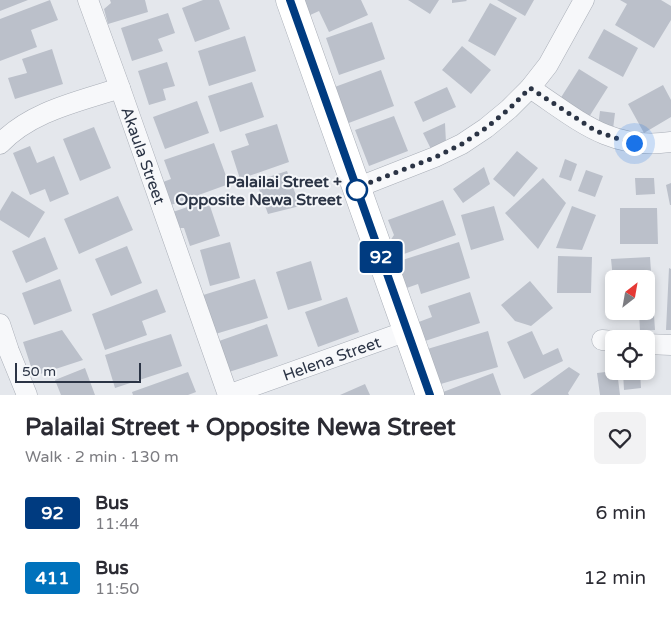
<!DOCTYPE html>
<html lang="en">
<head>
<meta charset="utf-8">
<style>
	:root { --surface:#fff; --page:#f2f2f3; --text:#2b2b33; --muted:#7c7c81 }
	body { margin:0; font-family:"Varela Round",sans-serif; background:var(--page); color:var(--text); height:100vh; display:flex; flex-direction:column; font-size:19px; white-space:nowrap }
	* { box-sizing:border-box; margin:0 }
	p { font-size:16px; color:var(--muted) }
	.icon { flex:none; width:28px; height:28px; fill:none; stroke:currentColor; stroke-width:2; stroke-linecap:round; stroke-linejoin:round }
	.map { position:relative; height:395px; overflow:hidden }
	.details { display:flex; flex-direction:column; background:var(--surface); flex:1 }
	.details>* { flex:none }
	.badge { padding:0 10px; border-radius:4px; font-size:18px; line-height:32px }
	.needle { width:32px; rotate:31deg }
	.controls { position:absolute; left:605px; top:270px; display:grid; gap:10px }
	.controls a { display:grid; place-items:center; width:50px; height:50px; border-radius:8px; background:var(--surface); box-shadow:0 2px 8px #0003; font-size:25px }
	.scale { position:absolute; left:15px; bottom:12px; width:126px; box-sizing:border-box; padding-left:5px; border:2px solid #2b3445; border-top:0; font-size:14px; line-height:18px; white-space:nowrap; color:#2b3445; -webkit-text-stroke:4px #f4f6f9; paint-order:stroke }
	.you { position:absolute; width:25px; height:25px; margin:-12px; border:4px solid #fff; border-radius:50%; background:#1a73e8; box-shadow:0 0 0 8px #1a73e833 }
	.map>.badge { position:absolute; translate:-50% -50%; box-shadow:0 0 0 2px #fff }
	.round { display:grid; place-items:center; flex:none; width:52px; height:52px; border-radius:8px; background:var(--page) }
	.overview { display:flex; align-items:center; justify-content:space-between; height:85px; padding:0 25px }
	h1 { font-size:24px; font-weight:700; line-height:38px }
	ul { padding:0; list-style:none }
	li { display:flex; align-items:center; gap:15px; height:65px; padding:0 25px }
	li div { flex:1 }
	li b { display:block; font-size:19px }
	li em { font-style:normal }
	li .badge { min-width:55px; font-weight:700; text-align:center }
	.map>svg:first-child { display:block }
	.building { fill:#bbc0ca }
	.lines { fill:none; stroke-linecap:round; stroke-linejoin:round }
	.street-casing { stroke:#a9aeb7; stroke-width:21 }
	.secondary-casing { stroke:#a9aeb7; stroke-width:29 }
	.street { stroke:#f7f8fa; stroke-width:20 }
	.secondary { stroke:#fff; stroke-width:28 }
	.line-casing { stroke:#fff; stroke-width:11 }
	.line { stroke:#003b80; stroke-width:8 }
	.walk { stroke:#2b3445; stroke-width:5; stroke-dasharray:0 9 }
	.stop-dot { fill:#fff; stroke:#003b80; stroke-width:2.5 }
	.labels { text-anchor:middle; stroke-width:4; stroke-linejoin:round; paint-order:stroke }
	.street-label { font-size:16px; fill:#2b3445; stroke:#f4f6f9 }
	.stop-label { font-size:16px; font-weight:bold; fill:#2b3445; stroke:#f4f6f9; text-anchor:end }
</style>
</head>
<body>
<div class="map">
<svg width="671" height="395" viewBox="0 0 671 395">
	<rect width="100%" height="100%" fill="#e4e7ec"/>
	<path class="building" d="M0,0H28L0,11Z
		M50,0L58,20L31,30L37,47L0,61V19Z
		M110,0H145L148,12L108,24L104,9L111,3Z
		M203,0H219L230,29L195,42L182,8Z
		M302,0H361L368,15L329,32L319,11L308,16Z
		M408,0H439L430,14Z
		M452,0H466L467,1L452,3Z
		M497,0H534L525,16Z
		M620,0H661L671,6V20L654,48L615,25L627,4Z
		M490,3L517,18L495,56L468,41Z
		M168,13L175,33L158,39L163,51L132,61L121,28Z
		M372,22L385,59L339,75L326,38Z
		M604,29L638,48L623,77L588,58Z
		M245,36L256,71L209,86L198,51Z
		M462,46L491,70L471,94L442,70Z
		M52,49L63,84L15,99L8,78L27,73L22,59Z
		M167,62L175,86L163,89L166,100L149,105L138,71Z
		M579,69L608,87L589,117L560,99Z
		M381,70L394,106L346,124L332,88Z
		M252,82L264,117L220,132L208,96Z
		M663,85L671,100V117L644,133L628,104Z
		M447,87L456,107L423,122L414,102Z
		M197,101L209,133L165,149L153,117Z
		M600,111L615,113L613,129L598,127Z
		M394,116L408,151L369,166L355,130Z
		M445,123L446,143L431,149L423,133Z
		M277,124L289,162L240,179L231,151L249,145L245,134Z
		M94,127L111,168L80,181L63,139Z
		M214,143L229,184L171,205L163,182L171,179L164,160Z
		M30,146L37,163L54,156L69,194L50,202L45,189L30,195L13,153Z
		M517,151L538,168L514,197L493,179Z
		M565,159L577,164L571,181L559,177Z
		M484,167L490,184L463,203L453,189Z
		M586,170L603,176L595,197L578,191Z
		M287,171L300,206L268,214L256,181Z
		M543,178L566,203L538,249L505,213Z
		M635,178H654L655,194L636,195Z
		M671,183V205H670L666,185Z
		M12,191L45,212L29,238L0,220V211Z
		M118,196L133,230L79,254L64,219Z
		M208,200L220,236L190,246L184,228H176L170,213Z
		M443,200L456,235L393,258L388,244L394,235L388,220Z
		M494,206L504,240L471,250L461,215Z
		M572,206L596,215L582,250L556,248Z
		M620,208H657L658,244H620Z
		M45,237L58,269L26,283L12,251Z
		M230,242L240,278L210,286L200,250Z
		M459,242L470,278L421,294L418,284L401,290L393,263Z
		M127,246L142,283L111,296L95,259Z
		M558,256L592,257L591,293H557Z
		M650,257L655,330L640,331L639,311H646V279H613L611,259Z
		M311,261L322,300L288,310L276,272Z
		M669,268L671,269V330H666Z
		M60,279L72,311L34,325L22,293Z
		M255,279L268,318L212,335L200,296Z
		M530,281L553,308L531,326L515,321L501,305Z
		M157,289L166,312L142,321L147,335L105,350L92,314Z
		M470,292L480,323L422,342L416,323L432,317L428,306Z
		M347,297L359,332L318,347L305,312Z
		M267,324L278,356L229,372L219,341Z
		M62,330L83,360L34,376L23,342Z
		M488,331L498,367L434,386L424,350Z
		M532,331L543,355L558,348L563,361L524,379L507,342Z
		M171,334L182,366L115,388L105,355Z
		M569,367L580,374L568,393L569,395H530Z
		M85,368L95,395H61L55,380Z
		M614,371H617L620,395H600L597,373Z
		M640,371L641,388L624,390L623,372Z
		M188,372L196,392L188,395H133L132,392Z
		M493,373L501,395H444L443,392Z
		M365,384L370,395H340Z"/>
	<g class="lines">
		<defs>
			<g id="street">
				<path id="s1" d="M88,0L120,88L228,395"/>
				<path d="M530,88C577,119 610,151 671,142"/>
				<path d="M0,144C31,111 78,102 120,88"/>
				<path d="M356,188L435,157L462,144L486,128L509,109L530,88L548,65L584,0"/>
				<path d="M0,324L9,351L27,395"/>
				<path d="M602,340L614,341"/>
				<path d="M646,344L671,345"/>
				<path id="s2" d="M228,395L407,331"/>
			</g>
			<path id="secondary" d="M290,0L430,395"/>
		</defs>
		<use href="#street" class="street-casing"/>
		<use href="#secondary" class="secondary-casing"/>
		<use href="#street" class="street"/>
		<use href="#secondary" class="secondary"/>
	</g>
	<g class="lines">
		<defs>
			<path id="line" d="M290,0L430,395"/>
		</defs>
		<use href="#line" class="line-casing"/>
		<use href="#line" class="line"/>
		<path class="walk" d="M357,190L356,188L436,157L462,144L486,128L509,109L530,88L596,131L621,140L634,143"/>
	</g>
	<circle class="stop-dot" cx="357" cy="190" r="10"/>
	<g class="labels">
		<g class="street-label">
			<text dy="6" stroke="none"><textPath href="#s1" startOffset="165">Akaula Street</textPath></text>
			<text dy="6" stroke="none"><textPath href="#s2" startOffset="110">Helena Street</textPath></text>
		</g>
		<g class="stop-label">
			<text x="342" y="187">Palailai Street +<tspan x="342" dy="18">Opposite Newa Street</tspan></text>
		</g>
	</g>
</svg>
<div class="controls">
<a><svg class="needle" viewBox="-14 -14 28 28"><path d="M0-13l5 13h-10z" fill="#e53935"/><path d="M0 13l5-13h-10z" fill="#7c7c81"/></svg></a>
<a><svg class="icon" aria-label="locate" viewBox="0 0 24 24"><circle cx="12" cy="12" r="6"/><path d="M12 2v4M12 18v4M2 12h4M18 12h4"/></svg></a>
</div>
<div class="scale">50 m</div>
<div class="you" style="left:634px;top:143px"></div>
<b class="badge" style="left:381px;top:257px;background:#003b80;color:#fff">92</b>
</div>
<section class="details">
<div class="overview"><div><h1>Palailai Street + Opposite Newa Street</h1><p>Walk · 2 min · 130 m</p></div><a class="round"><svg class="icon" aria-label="heart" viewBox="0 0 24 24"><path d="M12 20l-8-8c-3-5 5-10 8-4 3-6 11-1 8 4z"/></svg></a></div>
<ul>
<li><span class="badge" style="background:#003b80;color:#fff">92</span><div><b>Bus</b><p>11:44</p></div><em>6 min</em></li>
<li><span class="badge" style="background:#0072bc;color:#fff">411</span><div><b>Bus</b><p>11:50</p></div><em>12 min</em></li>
</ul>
</section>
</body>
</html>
